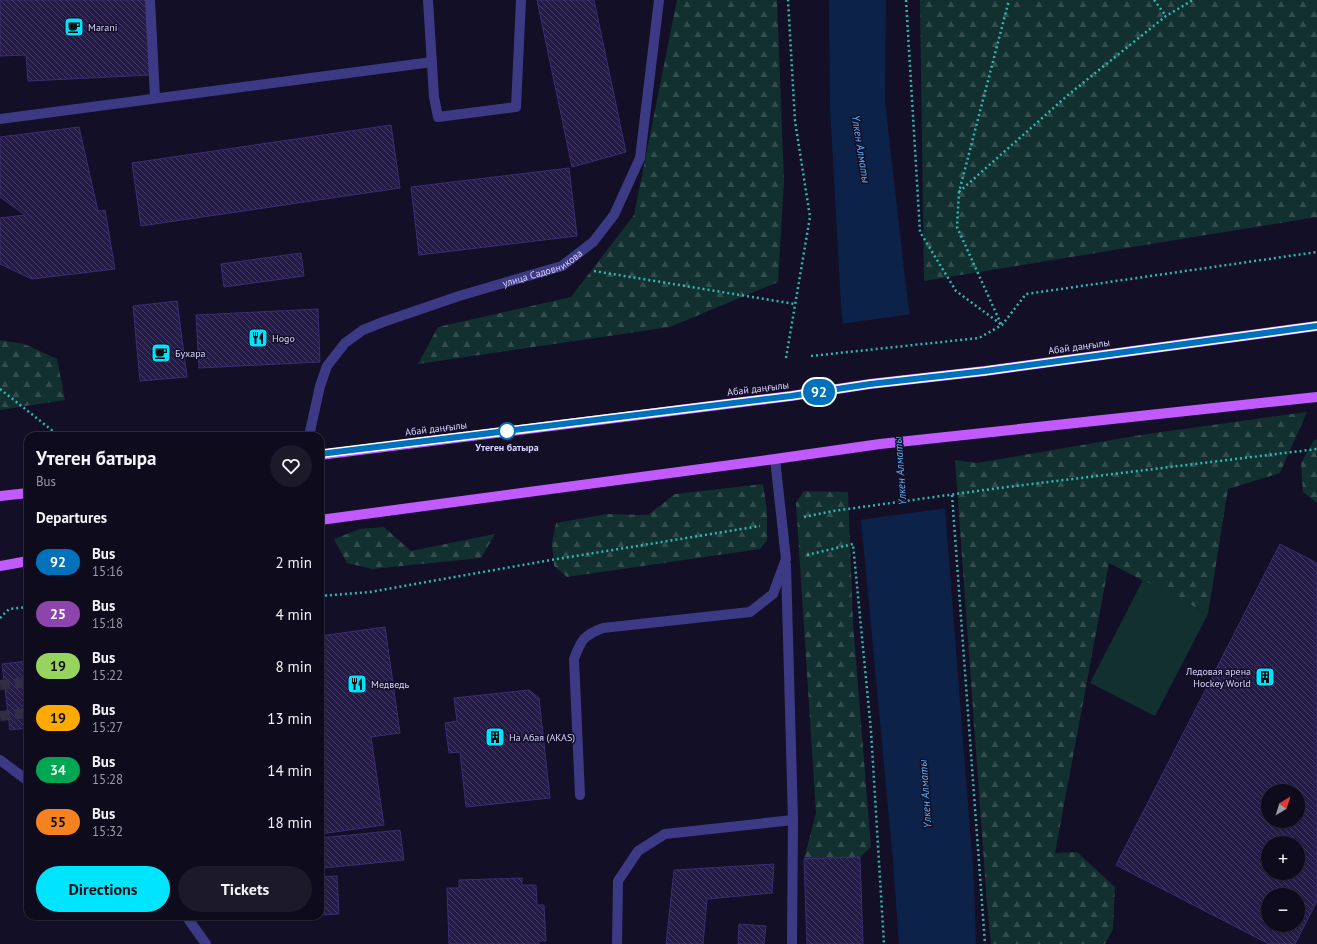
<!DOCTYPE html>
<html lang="en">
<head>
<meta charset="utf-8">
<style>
	:root { --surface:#0e0b1c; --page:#1c1929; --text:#f1f3f6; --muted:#9b9ba3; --line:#2e2b3b; --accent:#00e5ff }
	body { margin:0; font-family:"PT Sans",sans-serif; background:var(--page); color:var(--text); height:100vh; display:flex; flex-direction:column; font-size:15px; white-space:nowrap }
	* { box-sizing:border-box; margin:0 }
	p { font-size:13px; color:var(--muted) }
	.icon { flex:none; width:22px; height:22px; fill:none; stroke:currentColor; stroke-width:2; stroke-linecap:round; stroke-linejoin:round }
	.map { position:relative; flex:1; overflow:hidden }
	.side { position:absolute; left:24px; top:432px; width:300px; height:488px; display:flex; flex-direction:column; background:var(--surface); border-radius:12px; box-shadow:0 1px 3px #0004,0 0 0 1px var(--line) }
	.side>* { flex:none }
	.badge { padding:0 8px; border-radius:13px; font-size:14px; line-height:26px }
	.needle { width:26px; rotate:38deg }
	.tools { position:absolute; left:1261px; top:784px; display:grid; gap:8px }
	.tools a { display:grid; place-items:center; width:44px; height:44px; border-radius:50%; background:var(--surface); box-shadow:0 1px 3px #0004,0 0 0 1px var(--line); font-size:20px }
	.map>.badge { position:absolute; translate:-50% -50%; box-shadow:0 0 0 2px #fff }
	h2 { padding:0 12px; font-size:15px; line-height:36px }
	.round { display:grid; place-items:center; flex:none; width:42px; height:42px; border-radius:21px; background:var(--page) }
	.overview { display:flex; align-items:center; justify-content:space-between; height:68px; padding:0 12px }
	h1 { font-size:19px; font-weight:800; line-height:30px }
	.cta { display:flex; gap:8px; margin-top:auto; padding:8px 12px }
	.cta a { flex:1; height:46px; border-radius:24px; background:var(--accent); color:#111; font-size:16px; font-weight:800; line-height:46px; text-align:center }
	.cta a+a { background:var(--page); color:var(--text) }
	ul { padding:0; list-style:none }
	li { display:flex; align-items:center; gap:12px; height:52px; padding:0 12px }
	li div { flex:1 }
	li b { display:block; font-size:15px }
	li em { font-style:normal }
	li .badge { min-width:44px; font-weight:700; text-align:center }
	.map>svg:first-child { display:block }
	.forest { fill:url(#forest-firs) }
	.park { fill:#12302f }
	.water { fill:#0c2248 }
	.pier { fill:#130f26 }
	.building { fill:url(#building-back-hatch); stroke:#3b2d73; fill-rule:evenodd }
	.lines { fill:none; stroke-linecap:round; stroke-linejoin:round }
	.minor-tunnel { stroke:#312d47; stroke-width:10; stroke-dasharray:10 5; stroke-linecap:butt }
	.path { stroke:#2fb8b0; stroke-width:2.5; stroke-dasharray:2 3; stroke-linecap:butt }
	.minor { stroke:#3d3a85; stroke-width:10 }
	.major { stroke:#c25bff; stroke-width:10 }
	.line-casing { stroke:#fff; stroke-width:9 }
	.line { stroke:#0072bc; stroke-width:6 }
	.stop-dot { fill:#fff; stroke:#0072bc; stroke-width:2 }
	.labels { text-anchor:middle; stroke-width:3; stroke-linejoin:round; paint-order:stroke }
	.poi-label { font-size:10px; fill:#d9d4ff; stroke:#130f26; text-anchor:start }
	.street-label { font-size:10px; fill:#d9d4ff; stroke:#130f26 }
	.stop-label { font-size:10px; font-weight:bold; fill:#d9d4ff; stroke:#130f26 }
	.water-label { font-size:11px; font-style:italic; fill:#62b6ff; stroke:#130f26 }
</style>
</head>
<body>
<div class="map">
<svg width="1317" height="944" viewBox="0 0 1317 944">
	<defs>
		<pattern id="forest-firs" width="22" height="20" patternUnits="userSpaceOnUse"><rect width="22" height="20" fill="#12302f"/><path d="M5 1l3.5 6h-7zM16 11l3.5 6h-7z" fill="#344d4e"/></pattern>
		<pattern id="building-back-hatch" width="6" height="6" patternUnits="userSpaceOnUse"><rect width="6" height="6" fill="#241b47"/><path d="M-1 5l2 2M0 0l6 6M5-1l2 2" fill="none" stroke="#433b63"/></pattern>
	</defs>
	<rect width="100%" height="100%" fill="#130f26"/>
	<path class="forest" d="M677,0H777L784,181L778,282L670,327L418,364L438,327L571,297L634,215Z
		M920,0H1317V217L924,281Z
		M0,340L24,344L57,359L65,400L0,410Z
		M1307,412L1280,473L1228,489L1208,614L1109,563L1055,853L1077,852L1115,887L1113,929L1105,944H991L987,904L955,460L977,463L1147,434Z
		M1317,439V503L1303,492L1301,463L1314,440Z
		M763,484L767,511V540L760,549L567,577L554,566L552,543L556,523L607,514L648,515L675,494Z
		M804,491L848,492L853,623L871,847L860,857L804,859L816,813L796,503Z
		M384,527L411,551L495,534L481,558L372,569L347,563L334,539L360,529Z"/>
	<path class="park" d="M1143,580L1208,614L1155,716L1090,683Z"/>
	<path class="water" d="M829,0H886L885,101L908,304L945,508L974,881L976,944H899L893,861L841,305L830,107Z"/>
	<path class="pier" d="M912,314L947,508L859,520L841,324Z"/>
	<path class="building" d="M0,0H147L151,75L28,81L26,55L0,56Z
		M537,0H594L626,152L572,167Z
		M391,125L400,188L141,226L132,163Z
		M79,127L98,211L105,210L115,269L32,279L0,264V218L25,215L0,197V137Z
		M569,168L577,236L419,255L411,187Z
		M301,253L304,276L224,287L221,264Z
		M177,301L187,377L140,381L133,306Z
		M318,309L320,362L199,368L196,315Z
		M1280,544L1317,563V901L1295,944H1269L1116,865ZM1268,791H1298V821H1268ZM1268,843H1298V873H1268ZM1268,895H1298V925H1268Z
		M385,627L400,733L371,737L384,825L320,834V636Z
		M28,661V728L10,730L2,664Z
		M529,690L539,698L550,798L466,807L460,752L449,753L445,723L457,721L454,698Z
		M25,728H28V755Z
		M400,830L404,860L324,868L320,838Z
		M860,857L863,944H807L804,859Z
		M774,864L772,893L707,899L703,944H666L674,870Z
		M337,876L339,914L320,915V877Z
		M522,878V885H536L537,905H544L546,941H539V944H449L447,888H459V880Z
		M739,924L766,926L764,944H738Z"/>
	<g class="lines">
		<path class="minor-tunnel" d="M0,685L28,682
			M0,716L28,713"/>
		<path class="path" d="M906,0L920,232L956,291L1002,325
			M1154,0L1166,16
			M959,192L1068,95L1166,16L1193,0
			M594,271L795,304
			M1001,324L957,227L959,192L1009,0
			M811,356L979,338L1002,325L1026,294L1317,252
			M786,358L810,217L795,121L788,0
			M0,389L53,431
			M952,495L985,944
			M804,517L833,511L999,488L1317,449
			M807,555L853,544L871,731L884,944
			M320,596L370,592L545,561L760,526
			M0,618L9,609L28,607"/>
		<g class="minor">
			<path d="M150,0L155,98"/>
			<path d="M428,0L434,97L438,117L516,107L521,0"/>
			<path d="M0,119L432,62"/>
			<path id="s1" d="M309,436L320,386L327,366L345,343L363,330L383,322L459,296L562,266L593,242L614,215L640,158L659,0"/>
			<path d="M786,565L793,820L792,944"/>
			<path d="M0,760L28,781"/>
			<path d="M580,795L574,659C581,640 584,635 603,628L750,612L773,594L786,559L775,459"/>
			<path d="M186,916L206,944"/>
			<path d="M617,944L618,881L638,851L665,834L793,820"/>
		</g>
		<path class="major" d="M320,455L791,396L870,384L985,371L1317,326
			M0,496L28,493
			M320,520L775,459L880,444L1317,397
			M0,566L28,561"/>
	</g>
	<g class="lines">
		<defs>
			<path id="line" d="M320,454L791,396L870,384L985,371L1317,326"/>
		</defs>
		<use href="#line" class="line-casing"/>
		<use href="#line" class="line"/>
	</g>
	<defs>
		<symbol id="cafe-square" viewBox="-11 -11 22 22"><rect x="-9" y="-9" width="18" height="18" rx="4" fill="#00e5ff" stroke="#130f26"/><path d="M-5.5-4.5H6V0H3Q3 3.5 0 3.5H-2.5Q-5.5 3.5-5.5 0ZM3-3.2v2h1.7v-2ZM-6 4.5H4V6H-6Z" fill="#111"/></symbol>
		<symbol id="restaurant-square" viewBox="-11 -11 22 22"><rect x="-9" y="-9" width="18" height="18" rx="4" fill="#00e5ff" stroke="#130f26"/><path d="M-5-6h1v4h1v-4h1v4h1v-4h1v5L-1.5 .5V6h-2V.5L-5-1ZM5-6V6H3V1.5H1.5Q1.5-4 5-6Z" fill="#111"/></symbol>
		<symbol id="building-square" viewBox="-11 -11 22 22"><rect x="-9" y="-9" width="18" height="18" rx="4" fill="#00e5ff" stroke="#130f26"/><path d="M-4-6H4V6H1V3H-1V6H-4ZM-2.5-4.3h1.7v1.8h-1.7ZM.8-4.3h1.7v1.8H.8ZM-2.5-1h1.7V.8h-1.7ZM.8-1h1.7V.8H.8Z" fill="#111"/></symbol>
	</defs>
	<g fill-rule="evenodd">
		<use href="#cafe-square" x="63" y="16" width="22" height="22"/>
		<use href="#restaurant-square" x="247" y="327" width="22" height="22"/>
		<use href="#cafe-square" x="150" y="342" width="22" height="22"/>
		<use href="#building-square" x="1254" y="666" width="22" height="22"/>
		<use href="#restaurant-square" x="346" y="673" width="22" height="22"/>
		<use href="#building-square" x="484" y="726" width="22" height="22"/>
	</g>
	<circle class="stop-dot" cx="507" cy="431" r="8"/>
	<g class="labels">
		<g class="poi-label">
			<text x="88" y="31">Marani</text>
			<text x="272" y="342">Hogo</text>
			<text x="175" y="357">Бухара</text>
			<text x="1251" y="675" text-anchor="end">Ледовая арена<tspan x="1251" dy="12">Hockey World</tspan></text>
			<text x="371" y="688">Медведь</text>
			<text x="509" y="741">На Абая (AKAS)</text>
		</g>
		<g class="street-label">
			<text dy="4" stroke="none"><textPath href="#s1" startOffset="314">улица Садовникова</textPath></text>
			<text transform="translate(1079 346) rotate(-8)" y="4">Абай даңғылы</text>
			<text transform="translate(758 388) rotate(-7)" y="4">Абай даңғылы</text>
			<text transform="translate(436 428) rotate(-7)" y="4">Абай даңғылы</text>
		</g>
		<g class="stop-label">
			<text x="507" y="451">Утеген батыра</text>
		</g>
		<g class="water-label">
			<text transform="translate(861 149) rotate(81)" y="4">Үлкен Алматы</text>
			<text transform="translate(900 471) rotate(-94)" y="4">Үлкен Алматы</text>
			<text transform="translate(925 794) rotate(-94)" y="4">Үлкен Алматы</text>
		</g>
	</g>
</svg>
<div class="tools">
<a><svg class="needle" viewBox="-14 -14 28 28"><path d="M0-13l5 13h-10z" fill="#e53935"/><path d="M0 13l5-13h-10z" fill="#9b9ba3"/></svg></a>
<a>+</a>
<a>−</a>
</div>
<b class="badge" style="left:819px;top:392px;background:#0072bc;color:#fff">92</b>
<section class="side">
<div class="overview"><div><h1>Утеген батыра</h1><p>Bus</p></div><a class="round"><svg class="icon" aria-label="heart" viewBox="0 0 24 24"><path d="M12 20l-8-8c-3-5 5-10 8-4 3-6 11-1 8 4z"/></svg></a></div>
<h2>Departures</h2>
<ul>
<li><span class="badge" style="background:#0072bc;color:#fff">92</span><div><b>Bus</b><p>15:16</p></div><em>2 min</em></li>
<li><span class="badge" style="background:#8e44ad;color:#fff">25</span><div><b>Bus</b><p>15:18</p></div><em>4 min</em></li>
<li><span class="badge" style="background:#96d35f;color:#111">19</span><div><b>Bus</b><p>15:22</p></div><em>8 min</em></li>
<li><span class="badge" style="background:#fa0;color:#111">19</span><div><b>Bus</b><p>15:27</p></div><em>13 min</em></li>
<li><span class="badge" style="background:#00a651;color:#fff">34</span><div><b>Bus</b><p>15:28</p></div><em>14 min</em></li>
<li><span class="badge" style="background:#f58220;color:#111">55</span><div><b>Bus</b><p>15:32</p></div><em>18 min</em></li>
</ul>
<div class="cta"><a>Directions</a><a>Tickets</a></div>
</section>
</div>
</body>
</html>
